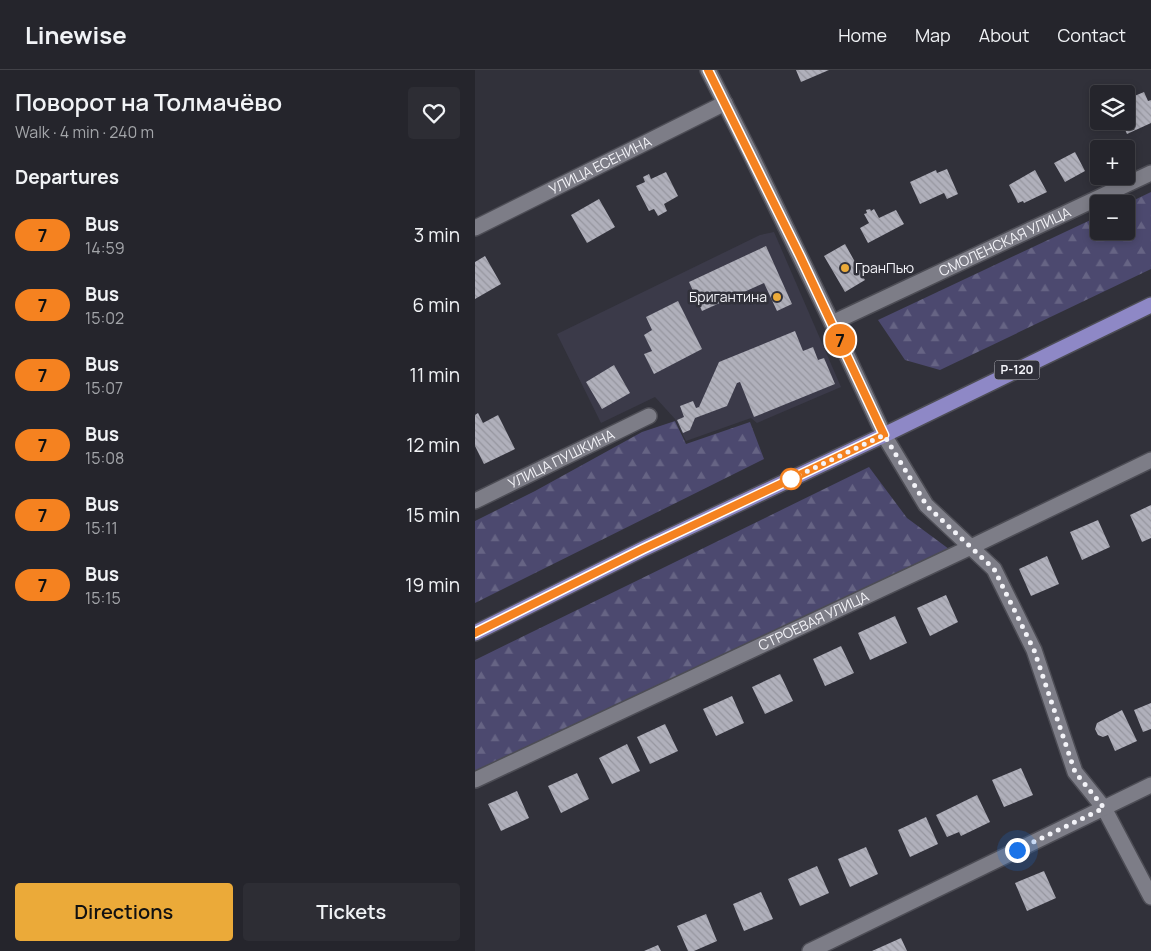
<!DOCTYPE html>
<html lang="en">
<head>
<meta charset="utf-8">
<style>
	:root { --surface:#25252c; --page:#2d2d34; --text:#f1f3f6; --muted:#a3a5a9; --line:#424248; --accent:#ebaa39 }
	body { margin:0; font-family:Manrope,sans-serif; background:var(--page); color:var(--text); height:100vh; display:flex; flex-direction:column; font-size:19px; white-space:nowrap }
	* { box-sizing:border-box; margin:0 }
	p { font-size:16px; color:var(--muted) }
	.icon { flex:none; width:28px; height:28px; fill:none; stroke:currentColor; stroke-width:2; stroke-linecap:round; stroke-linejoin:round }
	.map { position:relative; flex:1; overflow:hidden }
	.drawer { display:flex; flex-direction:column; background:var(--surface); width:475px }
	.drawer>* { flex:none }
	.badge { padding:0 10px; border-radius:16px; font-size:18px; line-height:32px }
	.tools { position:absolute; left:615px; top:15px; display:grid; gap:10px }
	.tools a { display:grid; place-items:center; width:45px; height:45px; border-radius:5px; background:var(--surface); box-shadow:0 2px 8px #0003,0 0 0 1px var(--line); font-size:25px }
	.you { position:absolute; width:25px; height:25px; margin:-12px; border:4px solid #fff; border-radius:50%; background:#1a73e8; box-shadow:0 0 0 8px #1a73e833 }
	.map>.badge { position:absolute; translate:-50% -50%; box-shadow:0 0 0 2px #fff }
	h2 { padding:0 15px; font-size:19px; line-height:45px }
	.round { display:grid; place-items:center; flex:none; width:52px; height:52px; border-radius:5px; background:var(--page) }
	.head { display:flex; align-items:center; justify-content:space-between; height:85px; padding:0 15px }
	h1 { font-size:24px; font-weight:600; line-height:38px }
	.primary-button { display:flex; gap:10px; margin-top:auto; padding:10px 15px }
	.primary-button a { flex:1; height:58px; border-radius:5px; background:var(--accent); color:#111; font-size:20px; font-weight:600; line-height:58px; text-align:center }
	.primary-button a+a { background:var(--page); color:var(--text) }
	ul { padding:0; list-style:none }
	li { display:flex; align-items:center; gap:15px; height:70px; padding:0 15px }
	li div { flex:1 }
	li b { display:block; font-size:19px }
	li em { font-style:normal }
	li .badge { min-width:55px; font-weight:700; text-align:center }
	header { display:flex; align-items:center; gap:30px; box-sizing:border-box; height:70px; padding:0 25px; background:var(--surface); border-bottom:1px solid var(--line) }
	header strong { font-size:24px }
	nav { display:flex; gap:28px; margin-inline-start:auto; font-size:18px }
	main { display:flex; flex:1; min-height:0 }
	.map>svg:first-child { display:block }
	.built { fill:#3b3a49 }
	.forest { fill:url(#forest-firs) }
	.building { fill:url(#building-back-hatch) }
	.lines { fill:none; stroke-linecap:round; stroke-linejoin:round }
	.minor-casing { stroke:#4d4d55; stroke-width:18 }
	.major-casing { stroke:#4d4d55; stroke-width:18 }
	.minor { stroke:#7d7d87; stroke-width:15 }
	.major { stroke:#8e88c6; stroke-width:15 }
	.line-casing { stroke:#fff; stroke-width:11 }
	.line { stroke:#f58220; stroke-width:8 }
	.walk { stroke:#f3f3f8; stroke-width:5; stroke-dasharray:0 9 }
	.poi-dot { fill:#ebaa39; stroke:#31313a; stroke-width:2 }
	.stop-dot { fill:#fff; stroke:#f58220; stroke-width:2.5 }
	.labels { text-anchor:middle; stroke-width:5; stroke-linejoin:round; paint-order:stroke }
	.shield { fill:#31313a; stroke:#b9b9bf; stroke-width:1 }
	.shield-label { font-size:12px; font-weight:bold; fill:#f3f3f8 }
	.street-label { font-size:14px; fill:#f3f3f8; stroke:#31313a }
	.poi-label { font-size:14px; fill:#f3f3f8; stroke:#31313a; text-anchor:start }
</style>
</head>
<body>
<header>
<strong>Linewise</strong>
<nav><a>Home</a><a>Map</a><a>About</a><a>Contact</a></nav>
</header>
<main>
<section class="drawer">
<div class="head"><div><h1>Поворот на Толмачёво</h1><p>Walk · 4 min · 240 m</p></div><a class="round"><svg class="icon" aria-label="heart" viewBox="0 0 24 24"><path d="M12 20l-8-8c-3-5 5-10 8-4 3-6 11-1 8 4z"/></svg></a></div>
<h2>Departures</h2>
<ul>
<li><span class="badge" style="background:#f58220;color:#111">7</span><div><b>Bus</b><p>14:59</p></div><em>3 min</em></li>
<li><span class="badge" style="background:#f58220;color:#111">7</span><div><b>Bus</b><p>15:02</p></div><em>6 min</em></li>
<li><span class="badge" style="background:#f58220;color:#111">7</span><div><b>Bus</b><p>15:07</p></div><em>11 min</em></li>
<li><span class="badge" style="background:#f58220;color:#111">7</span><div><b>Bus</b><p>15:08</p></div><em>12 min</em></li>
<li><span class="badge" style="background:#f58220;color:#111">7</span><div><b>Bus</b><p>15:11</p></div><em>15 min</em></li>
<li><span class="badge" style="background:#f58220;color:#111">7</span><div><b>Bus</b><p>15:15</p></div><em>19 min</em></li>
</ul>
<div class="primary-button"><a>Directions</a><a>Tickets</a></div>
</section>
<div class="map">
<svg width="676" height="881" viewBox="0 0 676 881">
	<defs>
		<pattern id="forest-firs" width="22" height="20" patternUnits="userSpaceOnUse" patternTransform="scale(1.25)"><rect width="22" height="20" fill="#4c496f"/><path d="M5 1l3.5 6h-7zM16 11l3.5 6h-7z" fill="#666484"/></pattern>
		<pattern id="building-back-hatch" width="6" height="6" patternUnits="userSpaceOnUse" patternTransform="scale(1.25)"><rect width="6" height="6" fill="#b0b0bb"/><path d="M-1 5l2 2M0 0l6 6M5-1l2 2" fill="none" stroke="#96969f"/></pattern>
	</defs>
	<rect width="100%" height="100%" fill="#31313a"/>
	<path class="built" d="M299,162L366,317L282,353L276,348L211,371L200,349L180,327L126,353L82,264L285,165Z"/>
	<path class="forest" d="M676,122V199L465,300L430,290L403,250L624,146V161H651V134Z
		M200,351L211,374L275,352L289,389L0,533V451L60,421L167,362Z
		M394,397L432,448L478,482L0,703V590Z"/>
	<path class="building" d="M321,0H354L326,12Z
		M655,22L657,27L669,22L673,31L676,30V53L652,64L646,51H651V24Z
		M600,82L610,101L590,112L579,93Z
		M472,99L483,124L472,129L469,123L445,134L435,112L461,100L462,103Z
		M560,100L572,122L549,133L548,131L543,133L534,115Z
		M191,102L203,126L189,134L192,141L183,146L179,139L174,141L161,116L170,112L168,107L174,104L176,109Z
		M124,129L140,157L112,173L96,145Z
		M395,139L396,141L399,139L404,148L421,140L429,154L393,173L385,158L394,153L389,144L392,143L391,140Z
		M370,174L390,210L370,222L349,186Z
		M291,176L317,234L302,241L289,213L227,241L214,212Z
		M10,186L26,214L0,229V192Z
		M203,231L227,279L179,304L169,284L177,281L169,265L177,260L171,247Z
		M320,261L328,281L338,277L343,290L349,288L360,314L279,347L265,312L262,313L252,336L220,348L215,360L208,363L202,350L209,347L205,336L218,331L221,338L224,337L244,292Z
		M139,295L155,323L127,339L111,312Z
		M3,343L8,353L23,345L40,379L9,394L0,376V345Z
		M676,435V468L667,472L655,445Z
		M623,450L635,477L607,490L595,462Z
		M572,486L584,514L556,526L544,499Z
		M471,525L483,552L455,566L442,538Z
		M420,546L432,573L395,590L383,563Z
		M366,576L379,603L350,616L338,589Z
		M305,604L318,631L290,644L277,617Z
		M257,626L269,653L241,666L228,639Z
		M676,633V659L668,662L659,640Z
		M647,640L662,671L640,681L633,665L628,667L623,665L620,659L622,653Z
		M190,654L203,681L175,694L162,667Z
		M152,674L165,701L137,714L124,688Z
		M546,698L558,725L529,737L517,710Z
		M102,703L114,729L86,743L73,716Z
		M42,721L54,748L26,761L13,734Z
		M502,725L515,752L486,766L484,762L472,767L461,745Z
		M451,747L463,774L435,787L423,760Z
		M391,777L403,804L375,817L363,789Z
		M342,796L354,823L325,836L313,809Z
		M569,801L581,828L552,841L540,813Z
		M286,822L298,849L269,861L258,834Z
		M231,844L242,871L219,881H213L202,856Z
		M426,868L432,881H397Z
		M183,875L186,881H169Z"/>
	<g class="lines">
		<defs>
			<g id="minor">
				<path d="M233,0L276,85L357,253L409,365L451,435L519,499L559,580L600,702L629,738L676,827"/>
				<path id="s1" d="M0,158L250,33"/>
				<path id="s2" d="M357,253L676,103"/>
				<path id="s3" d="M0,431L174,346"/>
				<path id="s4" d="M0,710L496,477L676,390"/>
				<path d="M335,881L676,715"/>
			</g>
			<path id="major" d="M0,563L168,479L409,365L676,235"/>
		</defs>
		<use href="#minor" class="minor-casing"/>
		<use href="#major" class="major-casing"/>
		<use href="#minor" class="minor"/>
		<use href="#major" class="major"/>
	</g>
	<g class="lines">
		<defs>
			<path id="line" d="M0,563L168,479L409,365L325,186L233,0"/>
		</defs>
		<use href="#line" class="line-casing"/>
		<use href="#line" class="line"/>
		<path class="walk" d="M316,409L409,365L452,436L519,499L559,580L600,702L629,738L542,780"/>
	</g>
	<g class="poi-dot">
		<circle cx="370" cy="198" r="5"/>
		<circle cx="302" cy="227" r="5"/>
	</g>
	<circle class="stop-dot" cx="316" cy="409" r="10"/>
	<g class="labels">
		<rect class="shield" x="519.5" y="290.5" width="45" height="19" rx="4"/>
		<g class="shield-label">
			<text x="542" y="304">Р-120</text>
		</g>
		<g class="street-label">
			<text dy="5" stroke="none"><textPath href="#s1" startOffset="140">УЛИЦА ЕСЕНИНА</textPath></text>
			<text dy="5" stroke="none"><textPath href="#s2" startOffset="191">СМОЛЕНСКАЯ УЛИЦА</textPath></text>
			<text dy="5" stroke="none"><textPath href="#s3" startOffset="96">УЛИЦА ПУШКИНА</textPath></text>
			<text dy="5" stroke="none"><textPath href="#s4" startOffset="374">СТРОЕВАЯ УЛИЦА</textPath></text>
		</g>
		<g class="poi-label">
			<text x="380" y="203">ГранПью</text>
			<text x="292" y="232" text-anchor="end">Бригантина</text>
		</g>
	</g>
</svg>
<div class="tools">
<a><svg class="icon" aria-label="layers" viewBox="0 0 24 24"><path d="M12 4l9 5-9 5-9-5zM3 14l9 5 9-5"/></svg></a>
<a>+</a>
<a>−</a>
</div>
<div class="you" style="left:542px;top:780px"></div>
<b class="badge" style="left:365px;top:270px;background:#f58220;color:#111">7</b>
</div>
</main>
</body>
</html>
